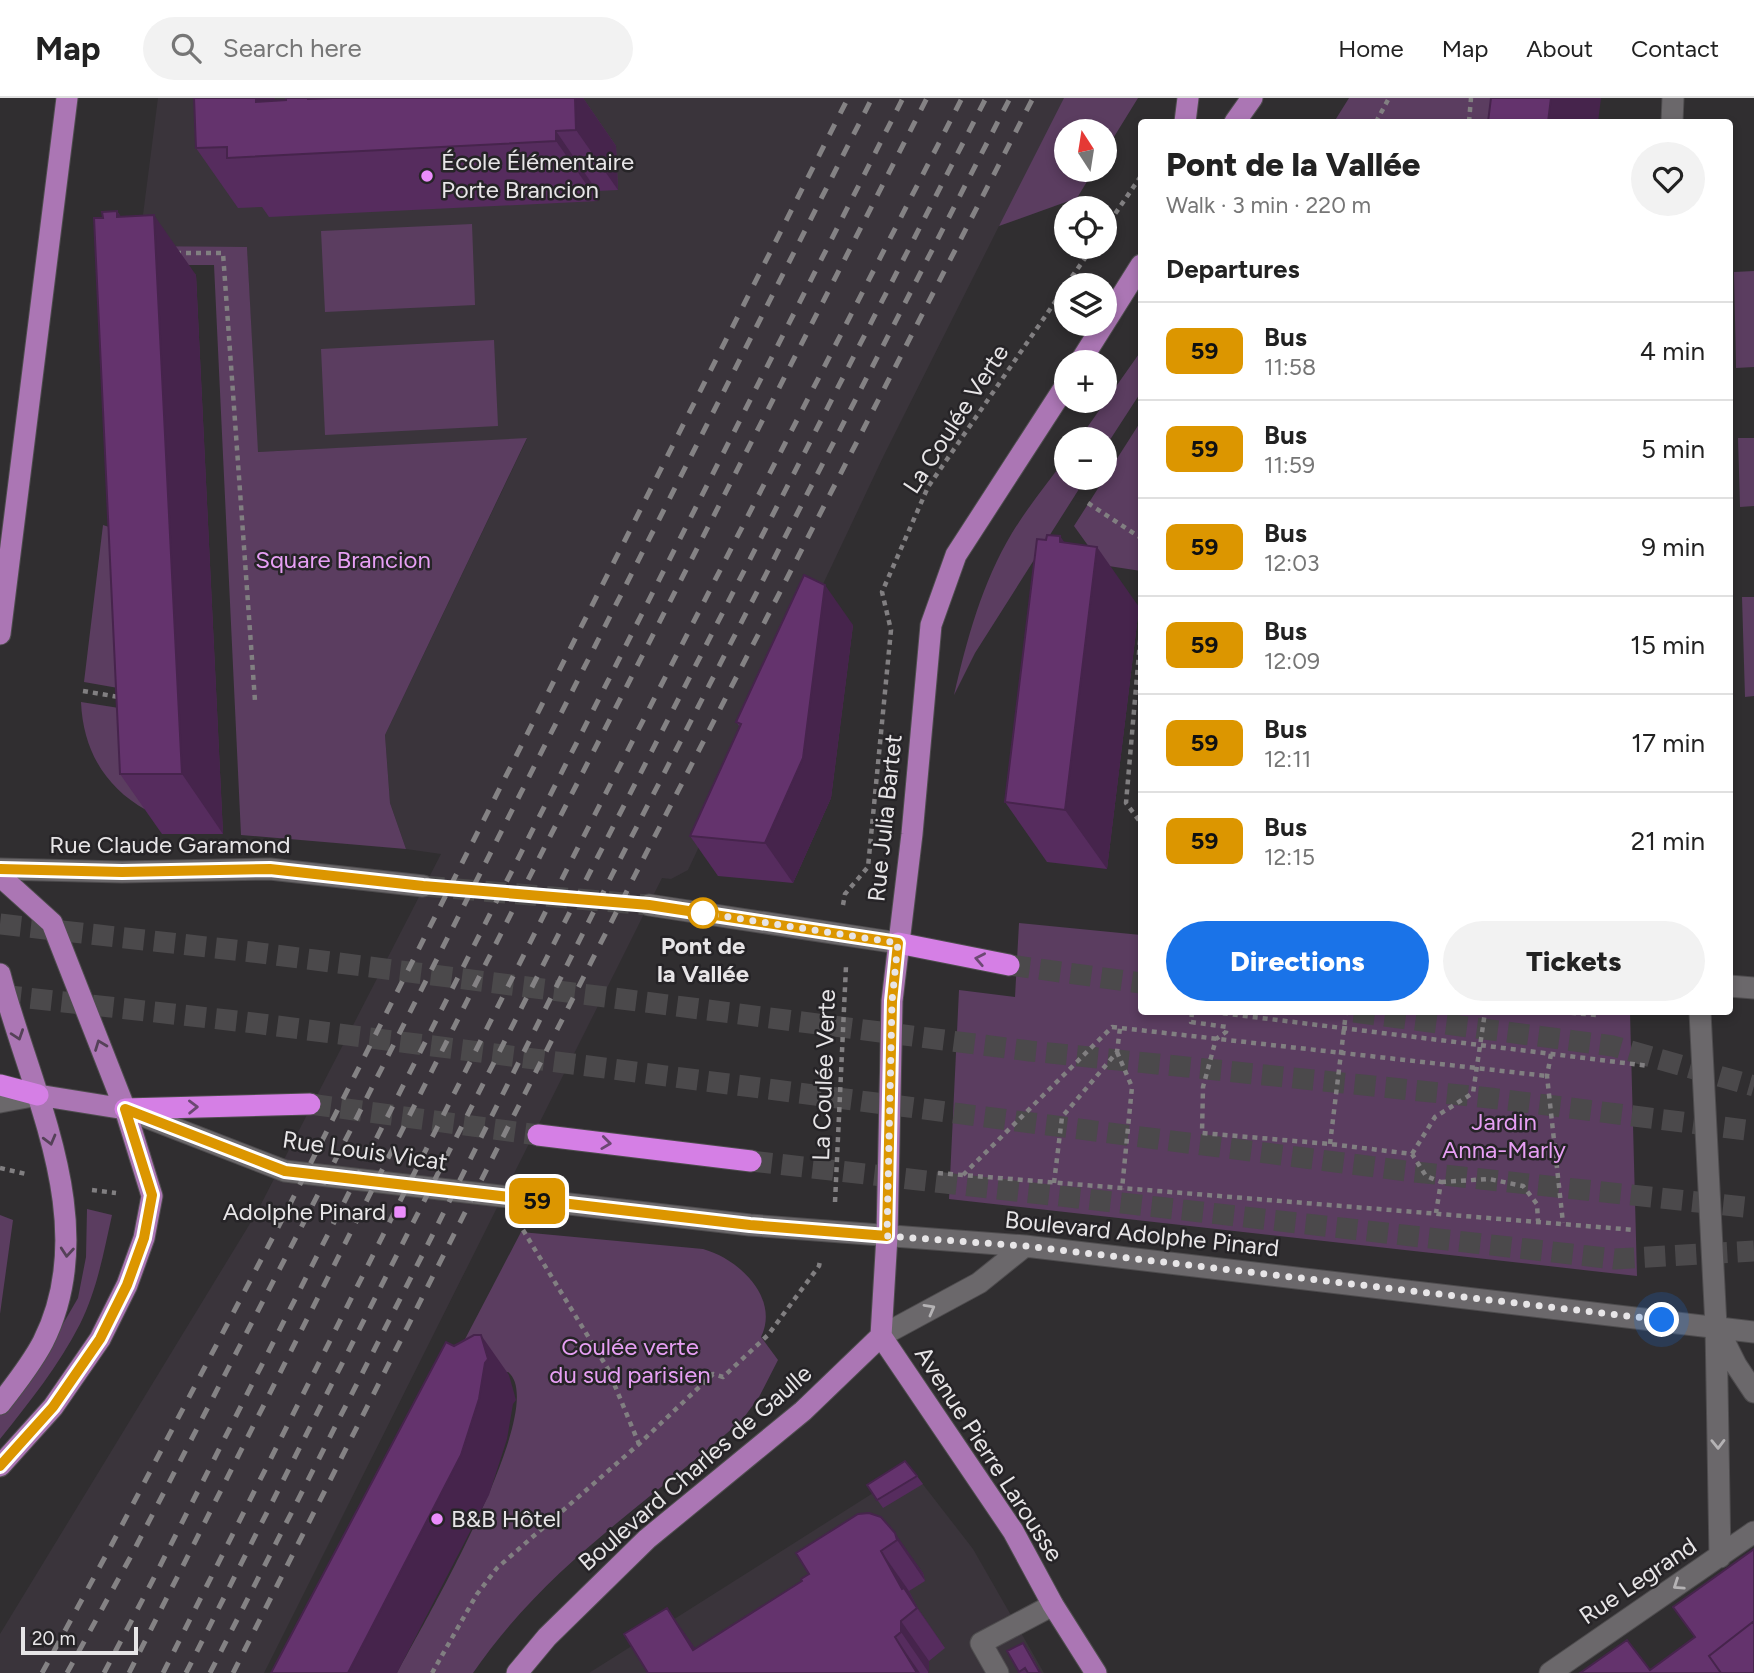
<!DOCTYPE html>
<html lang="en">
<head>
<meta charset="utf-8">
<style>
	:root { --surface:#fff; --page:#f2f2f2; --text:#222; --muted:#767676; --line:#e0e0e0; --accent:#1a73e8 }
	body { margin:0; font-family:Figtree,sans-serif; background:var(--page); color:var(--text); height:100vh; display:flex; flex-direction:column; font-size:26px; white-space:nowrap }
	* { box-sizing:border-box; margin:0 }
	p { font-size:23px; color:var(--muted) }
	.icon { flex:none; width:38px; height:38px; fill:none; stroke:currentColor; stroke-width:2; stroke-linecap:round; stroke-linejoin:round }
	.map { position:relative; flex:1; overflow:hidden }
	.sheet { position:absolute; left:1138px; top:21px; width:595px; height:896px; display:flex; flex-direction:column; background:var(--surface); border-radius:7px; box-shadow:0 4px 10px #0003 }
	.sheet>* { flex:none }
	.badge { padding:0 14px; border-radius:10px; font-size:24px; line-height:46px }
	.needle { width:46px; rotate:348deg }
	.fabs { position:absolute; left:1054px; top:21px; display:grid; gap:14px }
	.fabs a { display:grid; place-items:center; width:63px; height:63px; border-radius:50%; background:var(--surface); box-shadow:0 4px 10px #0003; font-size:35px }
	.scale { position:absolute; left:21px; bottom:18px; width:117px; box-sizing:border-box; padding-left:7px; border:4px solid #e7e5e7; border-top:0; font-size:19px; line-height:24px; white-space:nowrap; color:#e7e5e7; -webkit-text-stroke:5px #262427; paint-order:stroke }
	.you { position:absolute; width:35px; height:35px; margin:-18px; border:5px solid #fff; border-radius:50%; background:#1a73e8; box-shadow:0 0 0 10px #1a73e833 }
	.map>.badge { position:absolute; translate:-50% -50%; box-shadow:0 0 0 4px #fff }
	h2 { padding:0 28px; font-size:26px; line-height:63px }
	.round { display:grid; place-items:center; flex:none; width:74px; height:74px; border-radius:37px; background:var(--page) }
	.summary { display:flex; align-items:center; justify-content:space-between; height:119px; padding:0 28px }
	h1 { font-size:33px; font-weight:800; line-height:52px }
	.button { display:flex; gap:14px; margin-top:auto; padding:14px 28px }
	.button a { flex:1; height:80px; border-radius:42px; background:var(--accent); color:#fff; font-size:28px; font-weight:800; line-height:80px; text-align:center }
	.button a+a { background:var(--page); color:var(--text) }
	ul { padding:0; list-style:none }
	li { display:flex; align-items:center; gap:21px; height:98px; padding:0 28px; border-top:2px solid var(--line) }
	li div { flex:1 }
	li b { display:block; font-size:26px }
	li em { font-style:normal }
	li .badge { min-width:77px; font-weight:700; text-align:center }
	header { display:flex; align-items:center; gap:42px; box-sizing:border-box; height:98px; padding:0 35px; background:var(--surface); border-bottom:2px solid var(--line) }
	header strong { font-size:33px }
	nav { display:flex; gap:38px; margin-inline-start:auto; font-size:24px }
	.search { width:490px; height:63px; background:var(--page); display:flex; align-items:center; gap:18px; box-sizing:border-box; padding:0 24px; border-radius:38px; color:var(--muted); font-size:26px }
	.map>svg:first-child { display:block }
	.built { fill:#3a343b }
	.green { fill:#5b3d60 }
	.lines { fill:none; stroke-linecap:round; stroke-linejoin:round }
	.minor-tunnel { stroke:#4b494b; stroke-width:21; stroke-dasharray:21 10; stroke-linecap:butt }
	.highway-tunnel { stroke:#4b494b; stroke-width:21; stroke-dasharray:21 10; stroke-linecap:butt }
	.minor-casing { stroke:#4e4c4e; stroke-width:23 }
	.major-casing { stroke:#4e4c4e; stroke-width:23 }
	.highway-casing { stroke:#4e4c4e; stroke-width:23 }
	.path { stroke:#817f81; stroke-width:4.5; stroke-dasharray:5 5; stroke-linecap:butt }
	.minor { stroke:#6b686b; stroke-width:21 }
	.major { stroke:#ab76b4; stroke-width:21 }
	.highway { stroke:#d57fe5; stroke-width:21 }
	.rail { stroke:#848284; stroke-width:5; stroke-dasharray:12 12; stroke-linecap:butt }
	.wall { fill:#562c5e }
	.shaded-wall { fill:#46244c }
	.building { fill:#64336d; stroke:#46244c; stroke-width:2 }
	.oneway { stroke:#6c4873 }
	.oneway2 { stroke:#554158 }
	.oneway3 { stroke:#b5b3b5 }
	.line-casing { stroke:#fff; stroke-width:16 }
	.line { stroke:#dc9600; stroke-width:10 }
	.walk { stroke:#e7e5e7; stroke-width:7; stroke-dasharray:0 12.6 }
	.poi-dot { fill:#eb8dfc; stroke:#262427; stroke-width:2.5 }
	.stop-dot { fill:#fff; stroke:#dc9600; stroke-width:3.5 }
	.labels { text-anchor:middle; stroke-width:5; stroke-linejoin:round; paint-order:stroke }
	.poi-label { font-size:24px; fill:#e7e5e7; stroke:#262427; text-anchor:start }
	.street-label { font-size:24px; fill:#e7e5e7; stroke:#262427 }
	.park-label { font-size:24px; fill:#e79ff4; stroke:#262427 }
	.stop-label { font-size:24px; font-weight:bold; fill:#e7e5e7; stroke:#262427 }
</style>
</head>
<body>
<header>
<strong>Map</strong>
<div class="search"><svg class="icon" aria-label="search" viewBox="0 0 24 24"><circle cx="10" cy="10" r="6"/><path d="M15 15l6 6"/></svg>Search here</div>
<nav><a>Home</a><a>Map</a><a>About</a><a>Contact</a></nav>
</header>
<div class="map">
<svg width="1754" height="1575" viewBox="0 0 1754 1575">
	<rect width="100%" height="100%" fill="#302e30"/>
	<path class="built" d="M158,0H1086L999,128L884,357L688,772L671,781L662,780L264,1575H0V1536L257,1114L441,756L406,751L390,705L385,637L527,341L257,354L247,150L139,148Z
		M911,1371L973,1451L1044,1575H589Z"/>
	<path class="green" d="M1064,0H1138L1104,55V33H1066V72H1094L1077,100L999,128Z
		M1349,0H1494L1491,24H1334Z
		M472,126L475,207L325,214L321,133Z
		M139,148L247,149L258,354L527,340L385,637L390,705L406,751L241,737L214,167H137Z
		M1754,173V269L1736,270L1734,174Z
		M494,242L498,328L325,337L321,251Z
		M1141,253V294L1104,351V341H1079Z
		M1141,323V473L1102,467L1074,428Z
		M1738,340H1754V408L1740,409Z
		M1066,360V380H1086L975,555L954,597C967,541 982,485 1012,435C1028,409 1048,384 1066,360Z
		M103,427L112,430L118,590L84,584Z
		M1742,499H1754V598L1745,599Z
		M81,604L119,610L146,712C105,689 83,652 81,604Z
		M1019,825L1141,837V914H1630L1637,1178L949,1101L959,892L1015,899Z
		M87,1111L112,1117C104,1153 97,1192 80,1226C59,1267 29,1305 0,1341V1317L49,1250L78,1200L86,1159Z
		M0,1117L13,1122L0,1216Z
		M521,1134L703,1151C739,1161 780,1200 761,1239L778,1262L759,1299L742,1322C647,1406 547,1467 473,1575H397C419,1533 552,1308 508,1274L440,1289Z"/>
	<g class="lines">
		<path class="minor-tunnel" d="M423,788L649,807"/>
		<path class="highway-tunnel" d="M0,826L252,854L1030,953L1490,1000L1754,1033
			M1009,867L1141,885
			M0,897L246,924L1406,1073L1754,1110
			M1354,914L1613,948L1754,988
			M310,1006L538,1037
			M751,1063L1615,1161L1754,1153"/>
		<defs>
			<path id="minor" d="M1672,24L1673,0
				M0,771L122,774L270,771L423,788
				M649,807L898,845
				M1729,888L1754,890
				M1700,914L1716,1228L1720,1459
				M0,1004L38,997
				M125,1011L285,1073L750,1127L1025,1148L1754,1234
				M1719,1233L1736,1267L1754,1294
				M881,1238L979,1185L1025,1148
				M998,1575L981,1545L1053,1507
				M1550,1575L1754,1434"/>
			<path id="major" d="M1185,24L1188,0
				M1235,24L1252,0
				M1080,264L1141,167
				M0,536L67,0
				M0,778L52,825L125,1011L152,1098L144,1140L127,1187L100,1241L53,1309L0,1368
				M0,876C30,993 103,1125 43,1244C32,1265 15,1287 0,1306
				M38,997L125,1011
				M881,1238L887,1138L892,903L912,736L931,527L956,457L1066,287
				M881,1238L1013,1433L1053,1507L1096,1575
				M517,1575L547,1539L647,1441L803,1313L881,1238"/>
			<path id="highway" d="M898,845L1009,867
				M0,987L38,997
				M125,1011L310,1006
				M538,1037L751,1063"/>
		</defs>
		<use href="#minor" class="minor-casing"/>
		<use href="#major" class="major-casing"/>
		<use href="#highway" class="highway-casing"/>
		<path class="path" d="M1376,24L1389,0
			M1469,24L1471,0
			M1104,132L1141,78
			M176,155H223L255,603
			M1066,187L1093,149
			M1088,405L1141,440
			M1141,532L1126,705L1141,725
			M83,593L119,599
			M843,807L845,796L868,769L891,532L882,494L928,389L1066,188
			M1192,914L1191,924L1227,929L1226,934L1216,941L1203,989L1202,1035L1330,1046L1412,1056L1426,1078L1441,1084L1436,1115
			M1213,914L1649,968
			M1561,914L1597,917
			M1117,954L1132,989L1122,1091
			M1551,956L1547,978L1563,1125
			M1330,1046L1346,914
			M1412,1056L1435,1019L1473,995L1485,914
			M0,1070L26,1076
			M938,1075L1635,1132
			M963,1077L1112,929L1547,978
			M1441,1084L1489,1081L1523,1088L1537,1106L1538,1123
			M1054,1085L1062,1019L1117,954L1120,930
			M92,1092L116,1095
			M835,1104L846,868
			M523,1132L608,1271L639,1346
			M432,1575L477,1496L497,1470L639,1346L713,1276L723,1279L768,1237L819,1168L820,1163"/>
		<use href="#minor" class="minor"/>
		<use href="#major" class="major"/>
		<use href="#highway" class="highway"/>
		<path class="rail" d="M42,1575L111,1448L284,1118L848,0
			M67,1575L131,1458L306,1120L872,0
			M104,1575L157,1474L903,0
			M129,1575L536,766L927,0
			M163,1575L568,769L962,0
			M186,1575L591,772L986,0
			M210,1575L432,1138L613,775L1010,0
			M233,1575L635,777L1033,0"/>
	</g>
	<path class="wall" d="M194,0H274L276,3L286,2V0H583L616,48L618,92L597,93L598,103L269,119L262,109L238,110L196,50Z
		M117,113L121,119L196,177L223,736H162L120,676L103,120Z
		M1065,445L1139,509L1107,771L1047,764L1005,704Z
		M853,527L831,700L793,785L718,778L690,738L740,629L736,624Z
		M917,1378L923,1386L883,1410L867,1387Z
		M881,1419L923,1475L925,1483L909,1493L917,1509L945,1550L929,1563L928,1575H648L695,1551L802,1483Z
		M1023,1545L1029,1553L1041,1575H1019L1007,1553Z"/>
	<path class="shaded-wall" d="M256,0H274L297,33L256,4Z
		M575,0H583L616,48L618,92L576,32Z
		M1551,0H1601L1598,24H1548Z
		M556,33L597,93L598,103L556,43Z
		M117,113L157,171L154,117L196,177L223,736L182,676Z
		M1060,438L1092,484L1097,449L1139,509L1107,771L1065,712Z
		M825,487L853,527L831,700L793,785L765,745Z
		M481,1237L509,1277L516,1302L513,1306L507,1341L489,1397L397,1575H348Z
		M895,1435L923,1475L925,1483L897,1442Z
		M881,1453L909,1493L917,1509L945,1550L917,1510L902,1491Z
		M667,1510L695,1550L710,1575L693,1552Z
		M901,1523L929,1563V1575L901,1534Z
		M895,1539L920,1575H917Z"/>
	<path class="building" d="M194,0H256V4L286,2V0H308V1L333,0H575L576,32L556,33V43L227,60V49L196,50Z
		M1491,0H1551L1548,24H1488Z
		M117,113V119L154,117L182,676H120L94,120H103L102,114Z
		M1047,437L1060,438V444L1097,449L1065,712L1005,704L1037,441L1046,442Z
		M804,477L825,487L803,660L765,745L690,738L741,626L736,624Z
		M474,1237H481L488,1261L485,1265L479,1301L461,1357L348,1575H271L446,1244L454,1248Z
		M905,1363L917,1378L877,1402L867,1387Z
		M869,1415L881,1419L895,1435L897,1442L881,1453L902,1491L904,1490L917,1510L901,1523V1534L895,1539L917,1575H648L624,1536L667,1510L693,1552L802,1483L801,1481L809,1476L796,1455L858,1416Z
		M1754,1451V1523L1709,1558L1721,1575H1580L1627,1542L1650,1572L1695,1539L1673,1509Z
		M1754,1523V1575H1721L1709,1558Z
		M1023,1545L1040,1575H1028L1025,1570L1019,1574L1007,1553Z"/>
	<defs><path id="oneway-chevron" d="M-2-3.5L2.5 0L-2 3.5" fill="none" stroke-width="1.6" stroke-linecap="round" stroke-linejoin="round" transform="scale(1.75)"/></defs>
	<g class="oneway">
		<use href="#oneway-chevron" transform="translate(980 861) rotate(-169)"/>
		<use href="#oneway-chevron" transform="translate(193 1009) rotate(-1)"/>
		<use href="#oneway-chevron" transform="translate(606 1045) rotate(7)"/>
	</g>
	<g class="oneway2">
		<use href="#oneway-chevron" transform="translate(18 937) rotate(71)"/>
		<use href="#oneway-chevron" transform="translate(100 947) rotate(-111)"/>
		<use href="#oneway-chevron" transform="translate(50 1042) rotate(75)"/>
		<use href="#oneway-chevron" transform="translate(67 1154) rotate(95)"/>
	</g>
	<g class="oneway3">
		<use href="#oneway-chevron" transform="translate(930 1211) rotate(-29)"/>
		<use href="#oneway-chevron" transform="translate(1718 1346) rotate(89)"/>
		<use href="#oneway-chevron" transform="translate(1678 1487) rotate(146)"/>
	</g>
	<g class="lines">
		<defs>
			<path id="line" d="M0,771L122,774L270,771L423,788L649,807L898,845L892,903L887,1138L750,1127L285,1073L125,1011L152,1097L144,1140L127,1187L100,1241L53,1309L0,1368"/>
		</defs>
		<use href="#line" class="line-casing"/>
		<use href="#line" class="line"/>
		<path class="walk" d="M703,815L898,845L892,903L887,1138L1025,1148L1662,1222"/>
	</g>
	<g class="poi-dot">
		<circle cx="427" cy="78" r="7"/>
		<rect x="393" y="1107" width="14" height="14" rx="3.5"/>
		<circle cx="437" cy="1421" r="7"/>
	</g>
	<circle class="stop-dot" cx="703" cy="815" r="14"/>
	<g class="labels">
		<g class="poi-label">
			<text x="441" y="72">École Élémentaire<tspan x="441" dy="28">Porte Brancion</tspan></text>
			<text x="386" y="1122" text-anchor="end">Adolphe Pinard</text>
			<text x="451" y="1429">B&amp;B Hôtel</text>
		</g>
		<g class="street-label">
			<text transform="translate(956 321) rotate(-57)" y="8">La Coulée Verte</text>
			<text transform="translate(885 720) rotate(-84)" y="8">Rue Julia Bartet</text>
			<text x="170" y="755">Rue Claude Garamond</text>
			<text transform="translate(824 977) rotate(-88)" y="8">La Coulée Verte</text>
			<text transform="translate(365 1053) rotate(8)" y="8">Rue Louis Vicat</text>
			<text transform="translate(1142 1136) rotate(6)" y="8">Boulevard Adolphe Pinard</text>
			<text transform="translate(989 1356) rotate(57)" y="8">Avenue Pierre Larousse</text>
			<text transform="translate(695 1370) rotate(-41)" y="8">Boulevard Charles de Gaulle</text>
			<text transform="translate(1638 1483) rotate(-34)" y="8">Rue Legrand</text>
		</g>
		<g class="park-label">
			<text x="343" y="470">Square Brancion</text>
			<text x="1504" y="1032">Jardin<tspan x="1504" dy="28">Anna-Marly</tspan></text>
			<text x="630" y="1257">Coulée verte<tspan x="630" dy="28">du sud parisien</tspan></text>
		</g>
		<g class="stop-label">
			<text x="703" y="856">Pont de<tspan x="703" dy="28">la Vallée</tspan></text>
		</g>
	</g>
</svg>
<div class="fabs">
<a><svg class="needle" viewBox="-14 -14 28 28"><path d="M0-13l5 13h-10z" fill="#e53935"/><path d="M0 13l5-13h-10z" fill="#767676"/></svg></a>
<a><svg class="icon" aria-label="locate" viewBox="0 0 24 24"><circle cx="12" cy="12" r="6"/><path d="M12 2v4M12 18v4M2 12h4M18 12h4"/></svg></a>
<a><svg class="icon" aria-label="layers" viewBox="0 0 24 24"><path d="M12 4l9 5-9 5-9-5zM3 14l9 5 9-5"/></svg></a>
<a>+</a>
<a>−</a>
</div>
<div class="scale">20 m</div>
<div class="you" style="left:1662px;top:1222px"></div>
<b class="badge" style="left:537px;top:1103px;background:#dc9600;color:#111">59</b>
<section class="sheet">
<div class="summary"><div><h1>Pont de la Vallée</h1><p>Walk · 3 min · 220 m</p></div><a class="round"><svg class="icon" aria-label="heart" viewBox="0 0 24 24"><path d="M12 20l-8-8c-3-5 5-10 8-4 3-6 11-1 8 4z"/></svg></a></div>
<h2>Departures</h2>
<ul>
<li><span class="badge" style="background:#dc9600;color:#111">59</span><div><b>Bus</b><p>11:58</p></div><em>4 min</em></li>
<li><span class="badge" style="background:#dc9600;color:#111">59</span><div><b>Bus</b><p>11:59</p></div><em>5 min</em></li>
<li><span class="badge" style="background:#dc9600;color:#111">59</span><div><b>Bus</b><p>12:03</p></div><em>9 min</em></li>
<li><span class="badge" style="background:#dc9600;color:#111">59</span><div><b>Bus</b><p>12:09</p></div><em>15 min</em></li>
<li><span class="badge" style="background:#dc9600;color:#111">59</span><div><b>Bus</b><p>12:11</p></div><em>17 min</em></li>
<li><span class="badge" style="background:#dc9600;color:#111">59</span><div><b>Bus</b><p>12:15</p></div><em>21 min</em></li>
</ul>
<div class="button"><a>Directions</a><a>Tickets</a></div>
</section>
</div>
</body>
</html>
